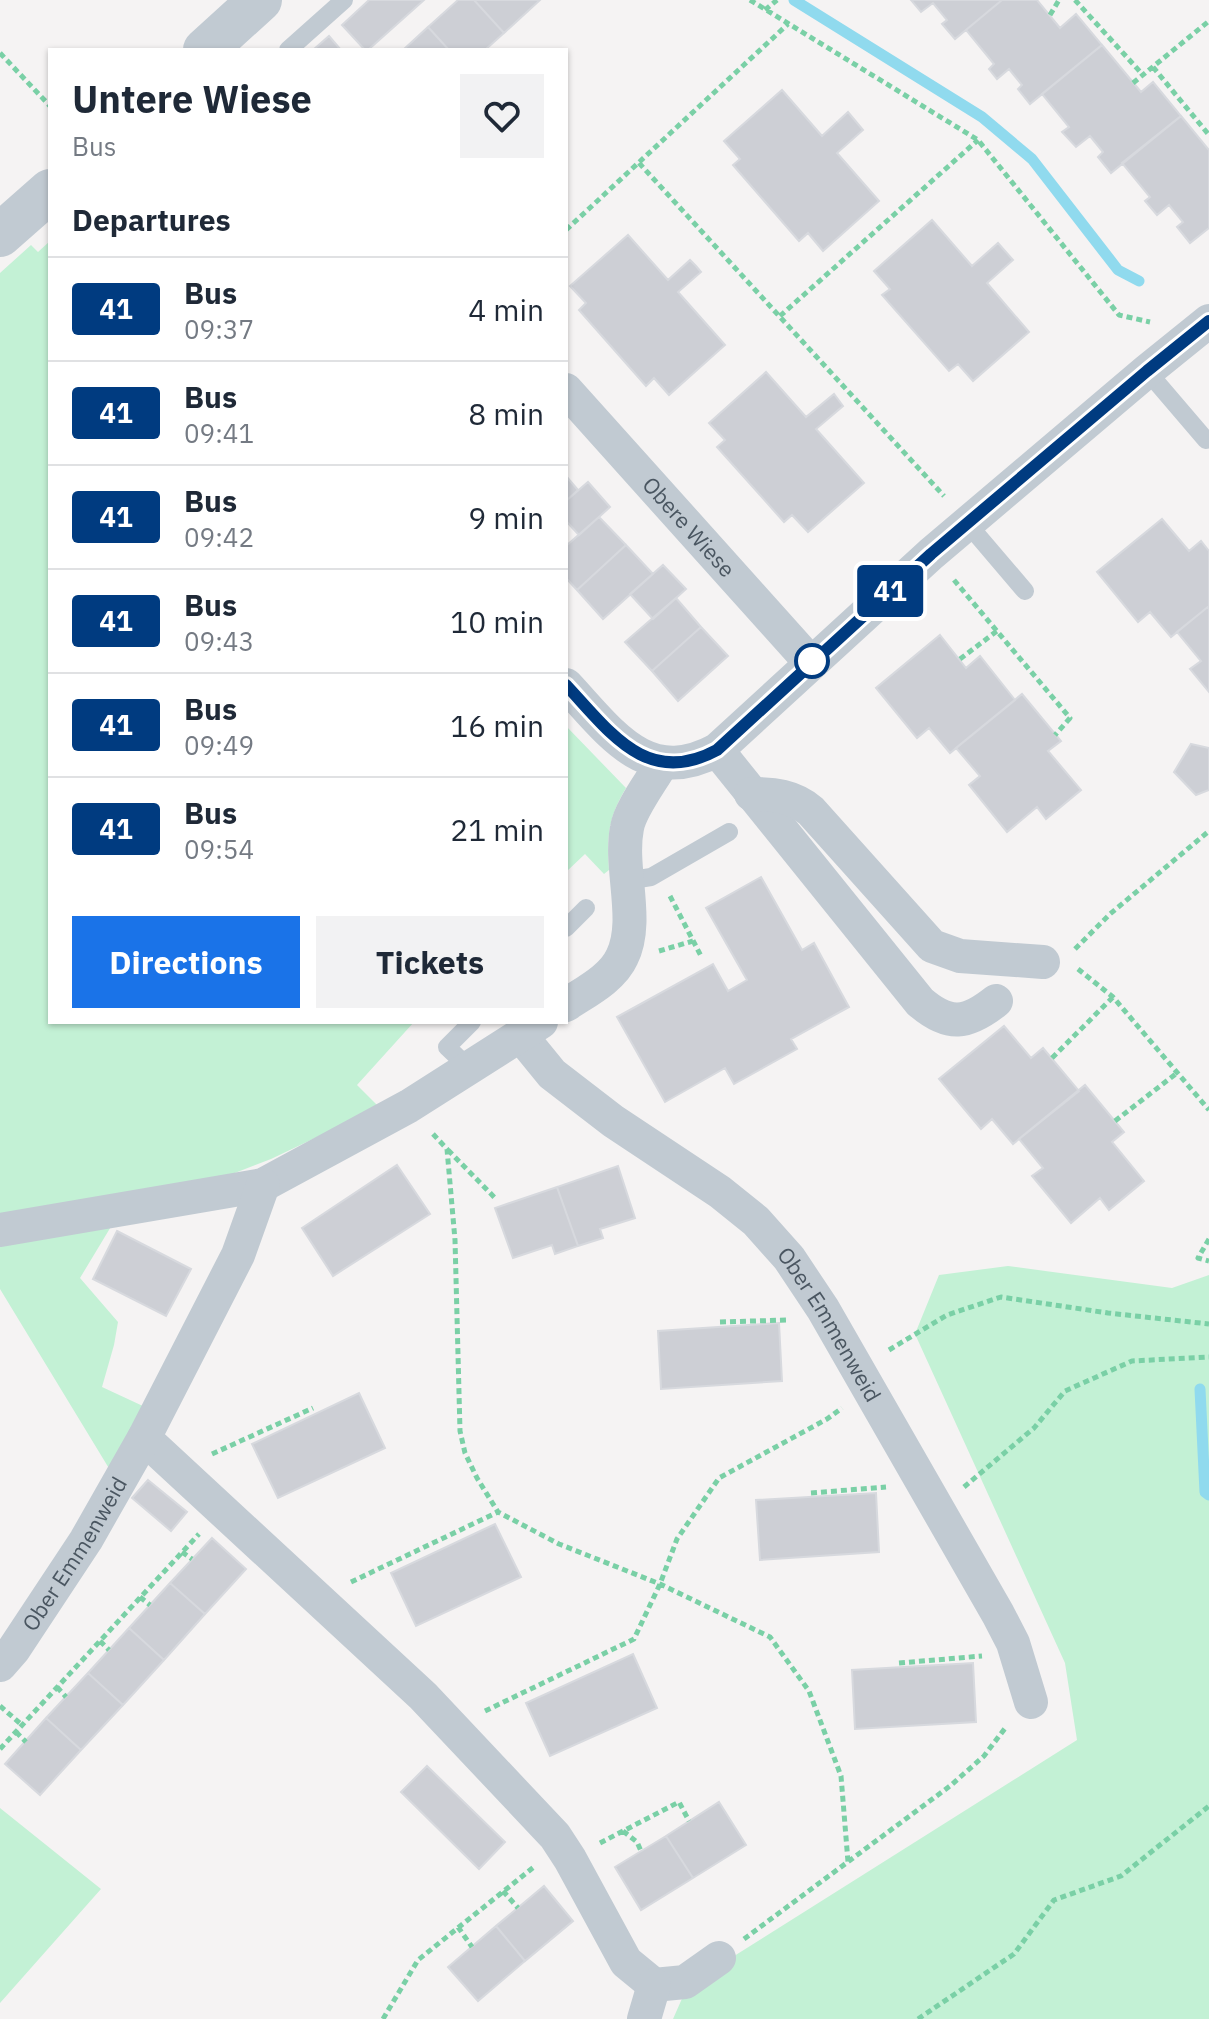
<!DOCTYPE html>
<html lang="en">
<head>
<meta charset="utf-8">
<style>
	:root { --surface:#fff; --page:#f2f2f3; --text:#1f2937; --muted:#747a83; --line:#e0e1e3; --accent:#1a73e8 }
	body { margin:0; font-family:"IBM Plex Sans",sans-serif; background:var(--page); color:var(--text); height:100vh; display:flex; flex-direction:column; font-size:30px; white-space:nowrap }
	* { box-sizing:border-box; margin:0 }
	p { font-size:26px; color:var(--muted) }
	.icon { flex:none; width:44px; height:44px; fill:none; stroke:currentColor; stroke-width:2; stroke-linecap:round; stroke-linejoin:round }
	.map { position:relative; flex:1; overflow:hidden }
	.sheet { position:absolute; left:48px; top:48px; width:520px; height:976px; display:flex; flex-direction:column; background:var(--surface); border-radius:0px; box-shadow:0 2px 6px #0004 }
	.sheet>* { flex:none }
	.badge { padding:0 16px; border-radius:6px; font-size:28px; line-height:52px }
	.map>.badge { position:absolute; translate:-50% -50%; box-shadow:0 0 0 4px #fff }
	h2 { padding:0 24px; font-size:30px; line-height:72px }
	.round { display:grid; place-items:center; flex:none; width:84px; height:84px; border-radius:0px; background:var(--page) }
	.overview { display:flex; align-items:center; justify-content:space-between; height:136px; padding:0 24px }
	h1 { font-size:38px; font-weight:700; line-height:60px }
	.button { display:flex; gap:16px; margin-top:auto; padding:16px 24px }
	.button a { flex:1; height:92px; border-radius:0px; background:var(--accent); color:#fff; font-size:32px; font-weight:700; line-height:92px; text-align:center }
	.button a+a { background:var(--page); color:var(--text) }
	ul { padding:0; list-style:none }
	li { display:flex; align-items:center; gap:24px; height:104px; padding:0 24px; border-top:2px solid var(--line) }
	li div { flex:1 }
	li b { display:block; font-size:30px }
	li em { font-style:normal }
	li .badge { min-width:88px; font-weight:700; text-align:center }
	.map>svg:first-child { display:block }
	.green { fill:#c3f1d5 }
	.lines { fill:none; stroke-linecap:round; stroke-linejoin:round }
	.stream { stroke:#90daee; stroke-width:11 }
	.building { fill:#cdcfd5; stroke:#d7d9de; stroke-width:2 }
	.path { stroke:#7ad0a6; stroke-width:5; stroke-dasharray:6 4; stroke-linecap:butt }
	.service { stroke:#c1cad2; stroke-width:18 }
	.minor { stroke:#c1cad2; stroke-width:34 }
	.tertiary { stroke:#c1cad2; stroke-width:44 }
	.line-casing { stroke:#fff; stroke-width:18 }
	.line { stroke:#003b80; stroke-width:12 }
	.stop-dot { fill:#fff; stroke:#003b80; stroke-width:4 }
	.labels { text-anchor:middle; stroke-width:6; stroke-linejoin:round; paint-order:stroke }
	.street-label { font-size:22px; fill:#4a5661; stroke:#fff }
</style>
</head>
<body>
<div class="map">
<svg width="1209" height="2019" viewBox="0 0 1209 2019">
	<rect width="100%" height="100%" fill="#f5f3f3"/>
	<path class="green" d="M50,241V1022H414L357,1085L378,1106L376,1109L271,1159L227,1176L0,1219V273L31,245L38,252Z
		M566,726L626,788C608,818 607,836 609,870L604,874L585,854L566,872Z
		M118,1215L80,1278L118,1322L114,1345L102,1387L145,1407L110,1470L0,1289V1237Z
		M1008,1266L1172,1288L1209,1275V2019H673L688,1985L1077,1740L1065,1663L915,1334L939,1275Z
		M0,1808L101,1889L0,2003Z"/>
	<g class="lines">
		<path class="stream" d="M794,0L982,117L1032,159L1118,270L1139,281
			M1200,1389L1205,1492L1209,1495"/>
	</g>
	<path class="building" d="M369,0H424L368,50H365L342,25Z
		M458,0H474L504,33L485,50H449L428,27Z
		M474,0H540L504,33Z
		M911,0H1002L955,39L942,24L947,20L933,3L921,12Z
		M1002,0H1037L1060,28L1076,14L1102,45L1030,104L1018,89L1022,85L1009,69L997,79L989,69L994,64L966,30Z
		M428,27L449,50H403Z
		M329,36L341,50H313Z
		M1102,45L1141,92L1153,82L1181,116L1111,173L1098,157L1103,152L1090,136L1076,147L1062,132L1069,127L1042,94Z
		M782,90L822,136L848,112L863,130L837,153L879,201L823,251L808,233L799,241L733,165L740,159L724,141Z
		M1181,116L1209,150V228L1190,243L1177,227L1183,222L1169,205L1157,215L1145,201L1150,197L1122,163Z
		M932,220L972,266L998,243L1013,260L987,283L1029,332L973,381L958,364L949,371L882,295L890,289L874,271Z
		M628,235L668,280L690,260L696,266L701,272L678,292L725,345L669,395L654,378L646,386L579,310L586,303L570,286Z
		M766,372L806,417L834,394L843,406L816,429L864,483L808,532L792,515L784,522L717,447L725,440L709,423Z
		M566,476L578,490L566,501Z
		M588,482L610,507L579,535L566,521V501Z
		M599,517L626,545L577,590L566,578V546Z
		M1162,519L1189,551L1201,541L1209,551V606L1171,637L1150,612L1138,622L1097,572Z
		M626,545L653,574L603,619L577,590Z
		M663,565L686,589L653,619L630,594Z
		M676,598L701,627L652,671L625,642Z
		M1209,606V692L1190,669L1201,661L1177,632Z
		M701,627L728,656L678,701L652,671Z
		M940,635L966,668L980,656L1015,700L950,753L929,728L917,738L876,688Z
		M1022,694L1061,741L1048,751L1081,790L1046,819L1037,807L1007,832L969,785L980,776L956,748Z
		M1191,744L1209,748V790L1196,795L1174,772Z
		M761,877L802,950L814,943L849,1007L791,1039L797,1049L734,1084L725,1068L665,1102L617,1017L713,964L728,991L747,980L706,908Z
		M1004,1026L1031,1058L1043,1048L1079,1091L1013,1144L992,1119L981,1129L939,1079Z
		M1085,1085L1124,1132L1112,1142L1144,1181L1109,1210L1100,1198L1071,1223L1032,1176L1043,1168L1019,1139Z
		M397,1165L430,1214L333,1276L302,1228Z
		M618,1166L635,1218L600,1229L603,1238L578,1246L557,1187Z
		M557,1187L578,1246L555,1254L552,1245L513,1258L495,1208Z
		M117,1231L191,1269L166,1316L93,1279Z
		M779,1323L782,1381L661,1389L658,1331Z
		M359,1393L385,1448L278,1498L252,1444Z
		M148,1480L187,1512L171,1531L132,1498Z
		M876,1493L879,1552L760,1560L756,1500Z
		M495,1524L521,1577L416,1626L391,1573Z
		M212,1538L246,1569L205,1614L170,1583Z
		M170,1583L205,1614L164,1660L129,1628Z
		M129,1628L164,1660L123,1705L88,1673Z
		M633,1654L657,1708L550,1756L526,1703Z
		M973,1663L976,1722L855,1729L852,1670Z
		M88,1673L123,1705L81,1750L46,1718Z
		M46,1718L81,1750L40,1795L5,1764Z
		M427,1766L505,1842L479,1869L401,1792Z
		M719,1802L746,1845L693,1878L666,1836Z
		M666,1836L693,1878L641,1910L615,1867Z
		M544,1886L573,1921L525,1961L496,1926Z
		M496,1926L525,1961L478,2001L448,1967Z"/>
	<g class="lines">
		<path class="path" d="M750,0L978,140L1119,315L1150,322
			M1075,0L1143,75
			M765,10L777,0
			M1050,15L1059,0
			M0,53L50,106
			M1153,67L1209,135
			M1133,83L1209,21
			M639,163L944,496
			M566,230L788,24
			M780,316L978,140
			M954,580L1070,718L1055,735
			M960,659L997,631
			M670,896L701,956
			M1075,949L1110,914L1209,831
			M659,951L693,941
			M1078,969L1113,997L1209,1110
			M1052,1058L1113,997
			M1115,1121L1177,1073
			M433,1134L447,1149L455,1240L460,1431L465,1453L477,1478L498,1512L559,1544L660,1584L770,1637L809,1691L841,1776L848,1862
			M448,1150L497,1200
			M1209,1239L1198,1258L1209,1261
			M720,1322L787,1320
			M889,1350L947,1315L1001,1297L1108,1313L1209,1324
			M212,1454L313,1408
			M964,1487L1034,1428L1065,1391L1132,1361L1209,1357
			M811,1493L886,1487
			M182,1552L192,1559
			M351,1582L498,1512
			M140,1597L150,1605
			M100,1641L109,1650
			M899,1663L982,1656
			M57,1687L66,1697
			M0,1706L22,1725
			M485,1711L634,1639L660,1584L677,1539L719,1478L827,1419L842,1408
			M16,1732L26,1742
			M0,1749L199,1534
			M623,1831L637,1842L641,1851
			M600,1843L679,1802L689,1821
			M503,1891L518,1908
			M458,1927L472,1947
			M744,1939L950,1786L984,1756L1006,1727
			M383,2019L418,1960L535,1866
			M918,2019L1014,1954L1054,1900L1121,1876L1209,1806"/>
		<path class="service" d="M288,50L344,0
			M1147,371L1206,440
			M967,523L1025,591
			M626,881L651,877L729,832
			M566,928L586,908
			M469,1068L447,1047L472,1022"/>
		<g class="minor">
			<path id="s1" d="M566,390L811,663"/>
			<path d="M566,685C611,733 646,788 717,750L931,554L1147,371L1209,321"/>
			<path d="M717,750L920,1002C949,1027 967,1024 996,1001"/>
			<path d="M751,794C774,794 793,796 811,811L932,946L960,956L1043,962"/>
			<path d="M566,1005C585,992 612,979 622,957C640,921 619,868 627,828C630,809 652,781 662,763"/>
			<path id="s2" d="M521,1036L552,1074L613,1121L720,1192L756,1221L789,1258L823,1309L998,1614L1013,1643L1031,1702"/>
			<path d="M0,1230L263,1185L409,1106L541,1022"/>
			<path d="M144,1438L423,1696L555,1836L570,1859L626,1962L654,1985L685,1982L719,1958"/>
			<path id="s3" d="M0,1665L14,1649L86,1540L144,1438L238,1255L263,1185"/>
			<path d="M644,2019L654,1985"/>
		</g>
		<path class="tertiary" d="M205,50L260,0
			M0,235L50,191"/>
	</g>
	<g class="lines">
		<defs>
			<path id="line" d="M566,685C610,732 647,788 717,750L931,554L1147,371L1209,321"/>
		</defs>
		<use href="#line" class="line-casing"/>
		<use href="#line" class="line"/>
	</g>
	<circle class="stop-dot" cx="812" cy="661" r="16"/>
	<g class="labels">
		<g class="street-label">
			<text dy="8" stroke="none"><textPath href="#s1" startOffset="184">Obere Wiese</textPath></text>
			<text dy="8" stroke="none"><textPath href="#s2" startOffset="428">Ober Emmenweid</textPath></text>
			<text dy="8" stroke="none"><textPath href="#s3" startOffset="134">Ober Emmenweid</textPath></text>
		</g>
	</g>
</svg>
<b class="badge" style="left:890px;top:591px;background:#003b80;color:#fff">41</b>
<section class="sheet">
<div class="overview"><div><h1>Untere Wiese</h1><p>Bus</p></div><a class="round"><svg class="icon" aria-label="heart" viewBox="0 0 24 24"><path d="M12 20l-8-8c-3-5 5-10 8-4 3-6 11-1 8 4z"/></svg></a></div>
<h2>Departures</h2>
<ul>
<li><span class="badge" style="background:#003b80;color:#fff">41</span><div><b>Bus</b><p>09:37</p></div><em>4 min</em></li>
<li><span class="badge" style="background:#003b80;color:#fff">41</span><div><b>Bus</b><p>09:41</p></div><em>8 min</em></li>
<li><span class="badge" style="background:#003b80;color:#fff">41</span><div><b>Bus</b><p>09:42</p></div><em>9 min</em></li>
<li><span class="badge" style="background:#003b80;color:#fff">41</span><div><b>Bus</b><p>09:43</p></div><em>10 min</em></li>
<li><span class="badge" style="background:#003b80;color:#fff">41</span><div><b>Bus</b><p>09:49</p></div><em>16 min</em></li>
<li><span class="badge" style="background:#003b80;color:#fff">41</span><div><b>Bus</b><p>09:54</p></div><em>21 min</em></li>
</ul>
<div class="button"><a>Directions</a><a>Tickets</a></div>
</section>
</div>
</body>
</html>
